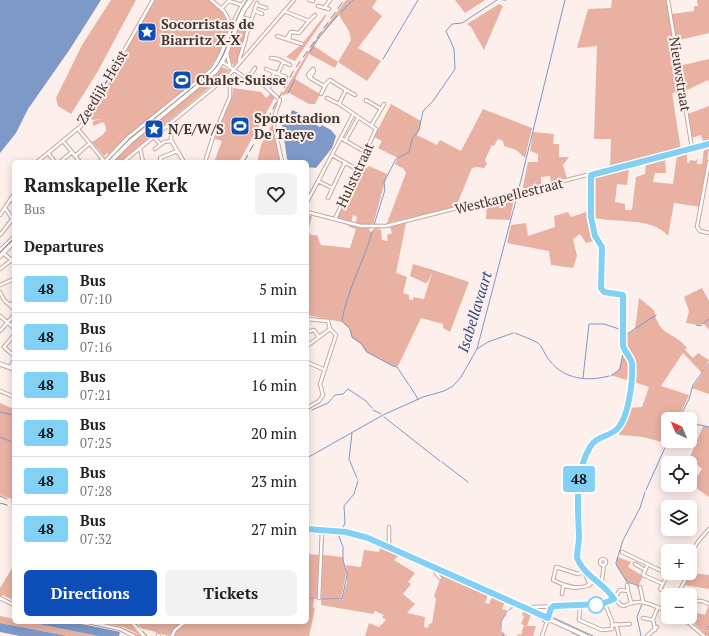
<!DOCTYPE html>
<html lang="en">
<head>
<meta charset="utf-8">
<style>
	:root { --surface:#fff; --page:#f2f2f2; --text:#202124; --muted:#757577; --line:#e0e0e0; --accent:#0c4db8 }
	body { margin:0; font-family:"PT Serif",serif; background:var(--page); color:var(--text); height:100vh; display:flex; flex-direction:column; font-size:15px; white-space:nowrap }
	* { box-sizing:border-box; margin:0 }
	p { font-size:13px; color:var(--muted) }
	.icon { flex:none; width:22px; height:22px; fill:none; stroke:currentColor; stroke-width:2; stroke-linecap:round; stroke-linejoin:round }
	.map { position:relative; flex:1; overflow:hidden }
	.sheet { position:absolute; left:12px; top:160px; width:297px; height:464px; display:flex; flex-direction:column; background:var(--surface); border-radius:6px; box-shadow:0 2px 10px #0003 }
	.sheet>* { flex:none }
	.badge { padding:0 8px; border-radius:3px; font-size:14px; line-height:26px }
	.needle { width:26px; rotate:316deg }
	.buttons { position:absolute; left:661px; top:412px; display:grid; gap:8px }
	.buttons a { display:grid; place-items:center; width:36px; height:36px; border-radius:6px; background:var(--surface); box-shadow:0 2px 10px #0003; font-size:20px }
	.map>.badge { position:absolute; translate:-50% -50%; box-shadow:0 0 0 2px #fff }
	h2 { padding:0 12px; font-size:15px; line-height:36px }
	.round { display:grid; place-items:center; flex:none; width:42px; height:42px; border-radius:6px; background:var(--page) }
	.head { display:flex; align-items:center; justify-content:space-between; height:68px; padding:0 12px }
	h1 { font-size:19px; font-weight:700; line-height:30px }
	.primary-button { display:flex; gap:8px; margin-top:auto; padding:8px 12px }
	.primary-button a { flex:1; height:46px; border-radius:6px; background:var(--accent); color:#fff; font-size:16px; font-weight:700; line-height:46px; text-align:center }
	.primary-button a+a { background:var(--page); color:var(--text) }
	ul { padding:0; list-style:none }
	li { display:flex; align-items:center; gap:12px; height:48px; padding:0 12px; border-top:1px solid var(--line) }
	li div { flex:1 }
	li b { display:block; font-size:15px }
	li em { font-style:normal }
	li .badge { min-width:44px; font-weight:700; text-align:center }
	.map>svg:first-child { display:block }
	.green { fill:#e8b1a2; fill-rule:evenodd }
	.water { fill:#7e99c7 }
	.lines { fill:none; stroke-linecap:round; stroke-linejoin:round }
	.stream { stroke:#7e99c7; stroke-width:1 }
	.minor-casing { stroke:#c7a69d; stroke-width:4.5 }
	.major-casing { stroke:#c7a69d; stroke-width:5.5 }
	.minor { stroke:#fff; stroke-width:2.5 }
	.major { stroke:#fff; stroke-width:3.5 }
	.tram { stroke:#928480; stroke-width:1 }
	.rail { stroke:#928480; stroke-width:1; stroke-dasharray:8 4; stroke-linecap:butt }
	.line-casing { stroke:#fff; stroke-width:9 }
	.line { stroke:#83d0f5; stroke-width:6 }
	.stop-dot { fill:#fff; stroke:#83d0f5; stroke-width:2 }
	.labels { text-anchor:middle; stroke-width:4; stroke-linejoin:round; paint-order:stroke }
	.poi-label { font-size:14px; font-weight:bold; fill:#433632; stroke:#fdefeb; text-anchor:start }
	.street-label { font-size:14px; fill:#433632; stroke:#fdefeb }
	.water-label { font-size:15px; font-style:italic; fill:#294b84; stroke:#fdefeb }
</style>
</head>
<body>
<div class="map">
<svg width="709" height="636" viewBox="0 0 709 636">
	<rect width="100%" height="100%" fill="#fdefeb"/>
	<path class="green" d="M111,0H136L98,71L71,114L58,106L56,98L82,45Z
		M155,0H209L222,12L230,26L220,53L208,70L128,135L109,155L107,153L104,156L92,142C99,137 112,132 103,122L93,126V121L102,119L93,120L88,118Z
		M346,0H377L372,8L382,16L358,48L381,61L367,81L338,62L335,68L309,54L295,79L320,94L315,104H309L289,93L281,96L313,44ZM339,15L349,31L351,40L338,62L314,46L320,36Z
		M455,0H485L465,13Z
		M612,0H668L682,91L672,93L681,150L610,168L611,139H594L597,46L577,48L588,9L611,8Z
		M697,0H709V33L675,41L671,14L694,11V6H698Z
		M499,4L503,6L484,50L471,27L467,24Z
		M325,15H327L295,61L286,57L302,44Z
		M242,19L250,21L238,62L234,66C222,55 237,31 242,19Z
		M709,59V84L708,80L683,92L679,66Z
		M221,67L230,70L120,162H112L131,142L210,78Z
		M233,88L261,92L266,98L271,93L275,97L239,162H214L222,141L215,139L218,131L221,132L224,127L220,125L232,98Z
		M391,104L421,121L420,129L417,135L437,145L440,140L461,151L483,109L532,128L525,158L516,150L504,146L503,141L498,139L494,146L492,145L485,160L487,164L484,168L477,167L472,168L456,207L387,223L406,173L404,169L395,164L398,158L378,148L382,141L374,137Z
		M709,106V142L704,143L701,135L691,138L688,114Z
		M271,126L273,127L280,162H257L261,145Z
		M533,132L554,134L553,144H559V157H569L563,165L567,179L551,183L550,176L541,177V186L522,191L528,162H538V154L530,151Z
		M709,147L701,207L674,203L668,236C652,216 615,224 592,217L591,208L592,178L629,168L627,185L617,184L615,202L625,204V210H632L636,177L645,174L646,162L665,158L666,173H655L653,182L673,184L677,155L687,153V162L689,163L690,160L696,161L698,158L697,164H702L704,148Z
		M361,165L367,168L369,166L387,174L373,225H386L371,226L355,224L357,217L353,215L351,223L337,219Z
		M514,198L510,220L486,219L487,204Z
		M589,211L597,240L586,243L580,234L573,239L577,256L573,268L551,265L549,251L507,243L511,225L526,223L528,236L555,227L554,216L568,212L571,217Z
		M307,215L312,216L308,232L311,235H317L321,245L350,248L356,229L347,226L351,225L348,224L370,228L369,230L371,232L375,228H380L381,229L376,230H381L382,240L388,241L387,235L392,233L390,227L406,223L396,273L407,277L403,293L409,295V299L413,300V297L424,299L433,270L469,282L450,332L443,328V324L421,318L398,366L395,367L366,352L361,344L352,338L349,328L342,322L307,315Z
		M413,264L433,270L428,282L425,283L410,276Z
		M702,288L709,301V330L703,323L700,325L686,323L689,311L684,297Z
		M639,298L654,310C659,338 673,330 687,348L685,350L693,358L698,353L709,360L702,373L683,353L661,386L689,395L678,419H668V439L666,443L643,437L620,435L615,431L618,428L627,408L642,407L649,387L631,381L633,363L625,351L624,335L635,330Z
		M623,353L631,362L630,381L611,375L619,370Z
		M709,364V394L692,388Z
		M0,403L14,409V425L12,429L14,430V500L0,495Z
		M703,426L709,427V497L692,485L702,469L690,457Z
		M320,533L319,599H314L313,607L315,609L309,636H173L174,632L186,622H307V598H314L307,597V554L319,555Z
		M323,533H324L323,555L343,557L346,574L341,599H322L342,600L347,582L346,565L361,567L364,550L379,552L381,546L399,555L394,560L415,573L408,582L411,584L403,594L415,604L407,613L425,617L424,627L428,628L429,624L432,623L436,599L434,596L442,574L488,595L485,603L489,604L492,597L505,602L502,609L508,611L501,621L500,630L508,636L503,634L504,636H365L369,623L379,627L386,620L382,617L384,615L375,611L373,614L321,605Z
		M617,557L631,562L628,567L643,576L638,587L636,584L626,581L616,565Z
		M14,565V600H13L3,595L0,597V588Z
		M690,573L709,575V589L684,585Z
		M709,604V636H707L691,620L698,613L705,615Z
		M523,611L531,615L527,626H536L533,636H517L518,634L521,635L524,625L521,624L524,616L522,615Z
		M0,616L14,619V622H28L98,636H68L0,623Z
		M99,622H130L142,636H135L117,627L125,629L136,634H138L124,627Z
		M136,622H184L169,636C163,635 146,628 142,629Z"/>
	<path class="water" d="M0,0H101L70,49L28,109L16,133L0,153Z
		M292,110L311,118L312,123L320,127L322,125L331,130L336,136L332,148L316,168L307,167V162H291L287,159L282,124L290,116Z
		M28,622H72L120,632L119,636H98Z
		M0,623L68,636H20L0,632Z"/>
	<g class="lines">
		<path class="stream" d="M503,0H506
			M341,12L353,0
			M310,52L318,39L337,16
			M383,59L418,0
			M288,93L295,79
			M518,192L565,0
			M374,225L385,190L384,182L396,159L409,152L412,139L419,130L423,111L433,101L455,69L454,49L446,31L452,24L462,23L497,0
			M372,232C364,262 347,289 342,321L350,329L352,337L362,344L367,352L393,366L397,367L409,385
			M696,325L700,326L709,319
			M515,333C522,336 531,339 538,343C543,347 545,356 550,361C564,379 587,382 609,376
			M624,336L656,315
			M477,349L488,342L513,333
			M611,376L620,369L623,353L622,346
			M583,378L589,324H604L622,330V333
			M410,386L418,399
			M312,410L328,403L335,395L343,394L348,389L366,401L372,408
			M373,410L381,414
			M0,412L14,415
			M384,417L440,461
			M679,419L689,399L693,385L709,363
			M690,423L709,427
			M352,433L349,459L357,478
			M0,437L12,442
			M307,458L383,415L423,397L444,391L453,386L461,377L477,349L517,196
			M442,462L468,482
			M646,490L668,441
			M343,528L345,523L344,506L354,494L358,481
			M338,534L343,547V560L347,574
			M616,563L623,540L640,508L645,492
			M616,564L627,582
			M627,582L637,585L640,592
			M307,598H313
			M322,599H342L347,575
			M509,610L514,606L511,605
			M525,611L529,613
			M538,617L544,622
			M554,618L593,636
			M707,628L709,626
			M501,630V621L506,614
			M572,633L576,634
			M503,634L504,636
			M577,635L580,636
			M641,636L637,617L642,604"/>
		<defs>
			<path id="minor" d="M211,0L224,11L231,24L236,27
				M309,0L313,1
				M668,0L692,148
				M257,5L266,8
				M318,6L329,9
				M325,7L330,0
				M221,9L229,1L242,5
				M255,11L262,14
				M284,11L309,21L299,33L291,32L286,39L289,40L290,33
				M241,17L251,20
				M309,21L315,15
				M246,36L257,3
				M277,36L286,39
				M289,40L302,44
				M227,54L230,66
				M271,58L278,59L290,65
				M221,61L246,78L264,85L280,100L273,120L282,162
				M240,62L239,60L246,38
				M266,69L286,77
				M278,73L283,62
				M310,78L308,75L313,69L314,71L310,78L324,86L330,80L346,90L339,104L376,129L335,219
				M248,79L255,68
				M272,84L271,79L275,72
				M268,88L272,84L277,82
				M346,90L355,95
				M321,94L325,86
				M327,98L339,104
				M366,101V100L381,109L371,126
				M381,109L384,104
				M167,126L171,130V140L184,162
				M78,129L105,162
				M154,137L160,144
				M341,138L365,152
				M63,141L80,162
				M345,141L358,118
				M140,148L143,162
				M155,149L164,142L171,141
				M48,153L55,162
				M332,155L358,170
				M75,156L90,143
				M37,162L81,126L153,0
				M60,162L72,152
				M99,162L103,159
				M123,162L229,75L294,0
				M161,162L160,158L177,151
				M205,162L213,137L230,97V83L228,76
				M709,162L697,227L700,231L709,233
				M591,175L590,206L592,222L595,235L602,247L601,288L604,292L623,295V345C624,353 632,358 632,364C633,380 629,417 617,429C609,437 596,436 590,447C573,475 579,508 579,539C579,546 577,551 577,558L588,574L621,605L624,606C642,597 651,605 668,612
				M318,181L332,188
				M11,198L14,202
				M328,198L345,162
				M307,202L353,115
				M5,208L14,221
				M307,212L361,226H386L709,144
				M0,215L14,194
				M0,235L14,217
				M0,250L14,237
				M3,253L14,262
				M0,269L14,258
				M0,285L14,279
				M0,292L4,300L14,309
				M10,305L14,302
				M0,316L14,328
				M307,319L328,321L330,329
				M0,331L14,315
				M307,332L314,330L319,337
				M14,335L4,347L14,356
				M307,346L330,329
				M307,362L325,370
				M10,368L14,360
				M0,391L14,397
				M307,408L319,401L323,395L320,384L336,335L330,329
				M389,547V527
				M622,552L668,574L660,589L671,595
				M600 562a3 3 0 1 1 6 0a3 3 0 1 1-6 0Z
				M635,564L645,570
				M648,564L643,575L663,584
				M436,569V573L440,578
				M690,570C693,547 693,546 709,529
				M584,571L590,585
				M585,571L578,574L556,567L553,580C565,586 585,593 594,580
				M599,584L602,579L604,565
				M627,585L628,591
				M563,586L576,588
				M640,587L643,601
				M562,594L563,586
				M677,595L689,573
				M0,598L14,605
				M319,598L322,530
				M614,599L620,590L628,591L631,602
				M690,601H702L709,604
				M533,607L602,605L614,599
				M580,607L579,620L602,630L612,629V621L605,604
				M682,617L704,636
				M643,618L653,620
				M88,622L120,629L134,636
				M616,624L619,636
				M612,625L630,624
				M655,630L653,619L658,607
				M158,635L159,636
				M172,636L175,630L185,622
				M542,636L552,607
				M647,636L657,627"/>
			<path id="major" d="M105,162L128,138L212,70C228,49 230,21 246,0
				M110,162L131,141L215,72C233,51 233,21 251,0
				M0,256L14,242
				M0,364L14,369
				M307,529L341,531L368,538L586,636"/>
		</defs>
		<use href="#minor" class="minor-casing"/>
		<use href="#major" class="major-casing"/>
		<use href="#minor" class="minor"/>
		<use href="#major" class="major"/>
		<path class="tram" d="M107,162L129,139L214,70C230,50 231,21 247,0
			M0,252L14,238"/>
		<path class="rail" d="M244,162L294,70L344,0
			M0,496L14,502
			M0,503L14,507
			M134,622L147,636"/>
	</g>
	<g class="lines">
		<defs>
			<path id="line" d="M307,529L346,532L368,538L548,618L551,608L554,606L602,604L614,599C604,583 584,576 577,558C577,551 579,544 579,536C578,506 574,474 590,447C596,436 609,437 617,429C629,417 633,380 632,364C632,358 624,352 623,345V295L604,292L601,288L602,247L595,236L591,217V175L709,144"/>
		</defs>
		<use href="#line" class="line-casing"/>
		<use href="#line" class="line"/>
	</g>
	<defs>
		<symbol id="sight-square" viewBox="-11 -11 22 22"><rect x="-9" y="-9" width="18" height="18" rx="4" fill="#0c4db8" stroke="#fdefeb"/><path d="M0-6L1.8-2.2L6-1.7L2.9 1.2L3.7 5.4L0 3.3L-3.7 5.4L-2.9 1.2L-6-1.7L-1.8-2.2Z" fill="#fff"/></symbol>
		<symbol id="stadium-square" viewBox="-11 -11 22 22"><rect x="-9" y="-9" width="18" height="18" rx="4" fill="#0c4db8" stroke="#fdefeb"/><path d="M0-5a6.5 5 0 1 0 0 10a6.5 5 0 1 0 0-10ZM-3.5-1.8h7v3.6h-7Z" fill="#fff"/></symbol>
	</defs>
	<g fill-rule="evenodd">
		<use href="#sight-square" x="136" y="21" width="22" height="22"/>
		<use href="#stadium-square" x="171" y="69" width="22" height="22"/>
		<use href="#stadium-square" x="229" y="115" width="22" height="22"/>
		<use href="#sight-square" x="143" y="118" width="22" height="22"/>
	</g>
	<circle class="stop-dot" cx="596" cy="605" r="8"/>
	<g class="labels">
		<g class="poi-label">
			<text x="161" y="29">Socorristas de<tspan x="161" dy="16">Biarritz X-X</tspan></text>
			<text x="196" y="85">Chalet-Suisse</text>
			<text x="254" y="123">Sportstadion<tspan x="254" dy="16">De Taeye</tspan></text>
			<text x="168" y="134">N/E/W/S</text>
		</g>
		<g class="street-label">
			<text transform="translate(680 74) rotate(81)" y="5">Nieuwstraat</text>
			<text transform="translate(102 87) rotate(-59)" y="5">Zeedijk-Heist</text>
			<text transform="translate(355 175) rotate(-65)" y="5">Hulststraat</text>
			<text transform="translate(509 196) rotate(-14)" y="5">Westkapellestraat</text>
		</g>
		<g class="water-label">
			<text transform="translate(475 312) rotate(-73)" y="5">Isabellavaart</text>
		</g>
	</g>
</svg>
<div class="buttons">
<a><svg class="needle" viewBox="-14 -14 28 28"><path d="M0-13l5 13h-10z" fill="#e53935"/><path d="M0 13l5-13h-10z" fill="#757577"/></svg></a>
<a><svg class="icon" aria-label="locate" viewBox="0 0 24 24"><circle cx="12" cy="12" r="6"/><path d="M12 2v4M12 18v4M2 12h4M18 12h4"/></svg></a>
<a><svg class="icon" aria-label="layers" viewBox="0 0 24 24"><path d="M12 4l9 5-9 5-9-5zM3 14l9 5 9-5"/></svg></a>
<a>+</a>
<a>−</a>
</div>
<b class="badge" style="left:579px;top:479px;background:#83d0f5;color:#111">48</b>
<section class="sheet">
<div class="head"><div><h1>Ramskapelle Kerk</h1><p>Bus</p></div><a class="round"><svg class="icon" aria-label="heart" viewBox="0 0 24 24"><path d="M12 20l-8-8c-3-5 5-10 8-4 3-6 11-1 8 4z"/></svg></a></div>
<h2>Departures</h2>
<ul>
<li><span class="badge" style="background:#83d0f5;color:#111">48</span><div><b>Bus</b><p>07:10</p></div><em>5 min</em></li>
<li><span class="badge" style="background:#83d0f5;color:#111">48</span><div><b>Bus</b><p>07:16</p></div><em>11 min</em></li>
<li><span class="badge" style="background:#83d0f5;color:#111">48</span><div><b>Bus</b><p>07:21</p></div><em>16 min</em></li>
<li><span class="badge" style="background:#83d0f5;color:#111">48</span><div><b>Bus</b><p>07:25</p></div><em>20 min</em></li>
<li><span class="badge" style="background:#83d0f5;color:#111">48</span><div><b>Bus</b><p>07:28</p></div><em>23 min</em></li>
<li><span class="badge" style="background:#83d0f5;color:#111">48</span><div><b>Bus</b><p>07:32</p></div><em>27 min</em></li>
</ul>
<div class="primary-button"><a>Directions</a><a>Tickets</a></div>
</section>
</div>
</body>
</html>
